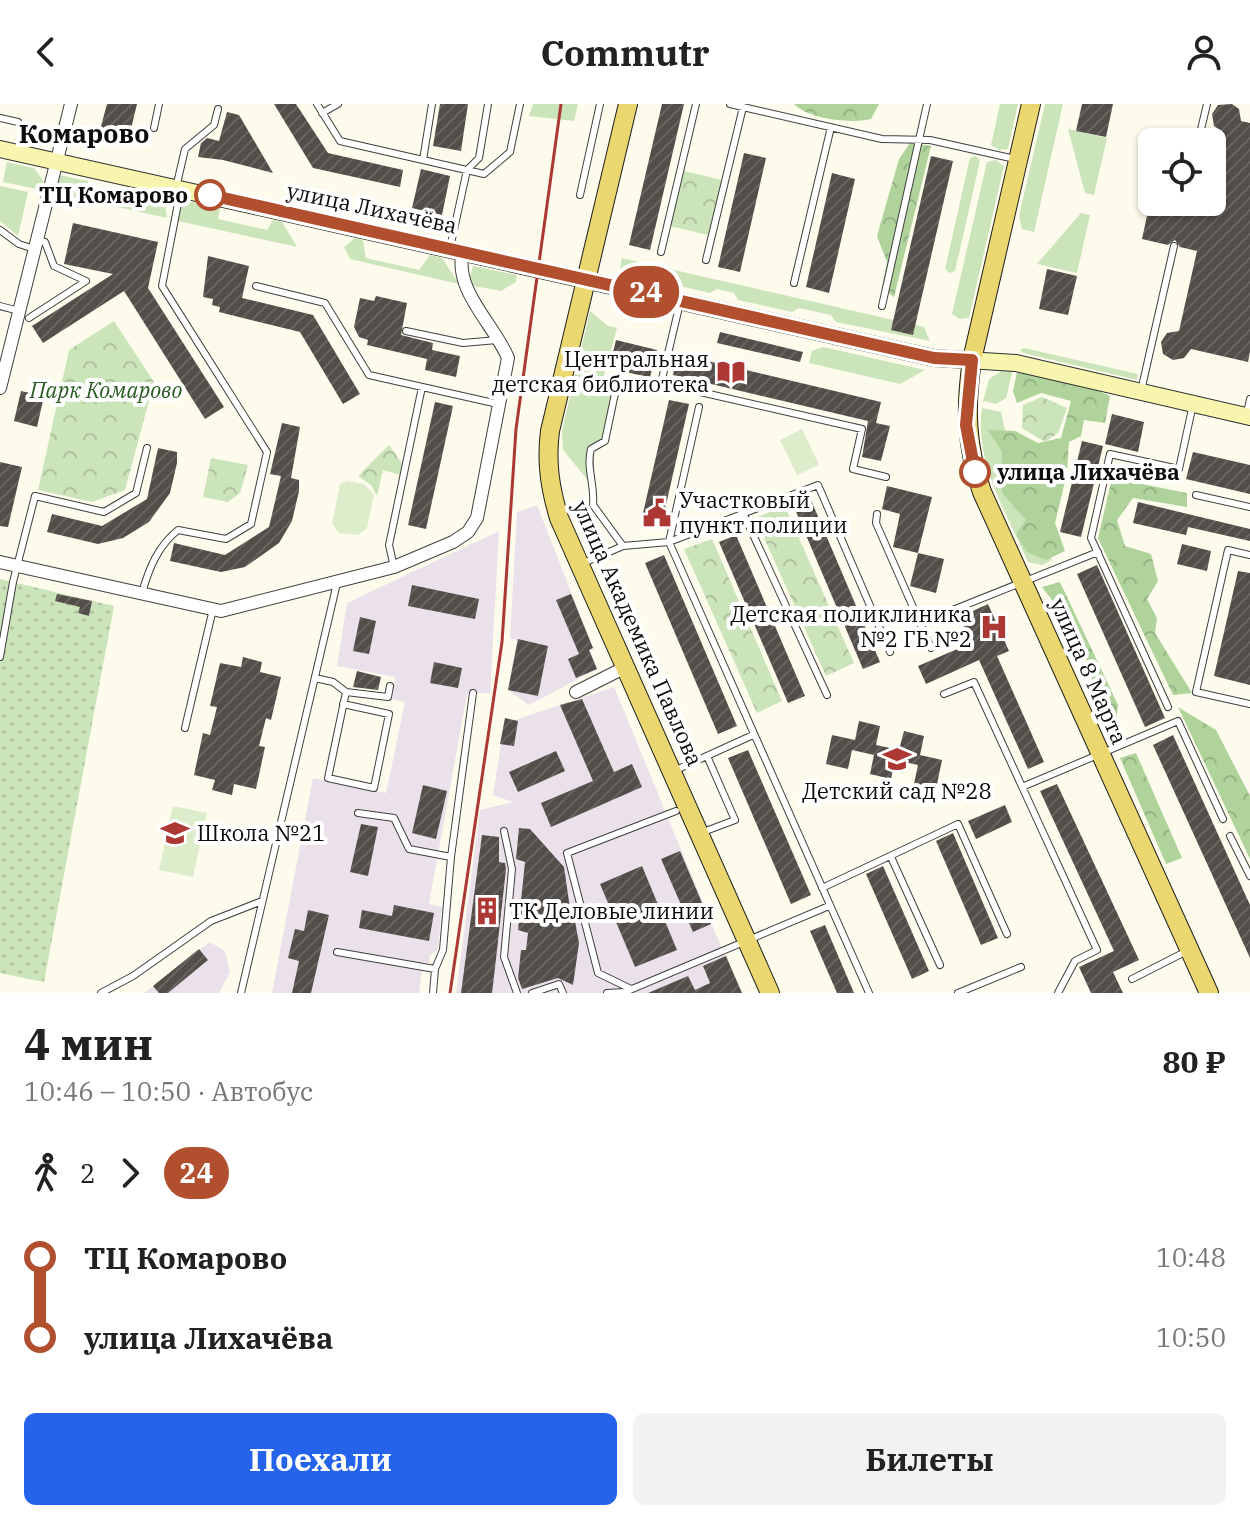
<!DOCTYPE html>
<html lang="ru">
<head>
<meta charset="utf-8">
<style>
	:root { --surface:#fff; --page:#f2f2f2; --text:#222; --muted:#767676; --accent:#2563eb }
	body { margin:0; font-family:"IBM Plex Serif",serif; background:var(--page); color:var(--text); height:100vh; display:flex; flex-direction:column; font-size:30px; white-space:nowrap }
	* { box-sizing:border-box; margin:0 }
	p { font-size:26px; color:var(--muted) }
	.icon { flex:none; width:44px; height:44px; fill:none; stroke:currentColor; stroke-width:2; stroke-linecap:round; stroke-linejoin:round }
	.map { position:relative; height:889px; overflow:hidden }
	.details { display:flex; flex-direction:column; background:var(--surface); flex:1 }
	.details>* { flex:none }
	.badge { padding:0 16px; border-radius:26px; font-size:28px; line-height:52px }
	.tools { position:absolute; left:1138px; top:24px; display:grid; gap:16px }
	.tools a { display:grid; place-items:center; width:88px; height:88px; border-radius:12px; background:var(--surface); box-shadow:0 2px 6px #0004; font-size:40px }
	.map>.badge { position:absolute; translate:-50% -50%; box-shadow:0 0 0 4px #fff }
	.legs { display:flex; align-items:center; gap:12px; height:88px; padding:0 24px; font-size:26px }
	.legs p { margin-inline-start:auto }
	.head { display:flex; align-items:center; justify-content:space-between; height:136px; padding:0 24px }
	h1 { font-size:44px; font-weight:700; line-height:60px }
	.primary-button { display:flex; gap:16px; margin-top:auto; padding:16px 24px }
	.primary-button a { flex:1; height:92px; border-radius:12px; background:var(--accent); color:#fff; font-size:32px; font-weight:700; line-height:92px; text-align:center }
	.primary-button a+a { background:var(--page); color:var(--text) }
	ul { padding:0 24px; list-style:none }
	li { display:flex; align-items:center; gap:28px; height:80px; font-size:30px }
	li i { display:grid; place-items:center; width:12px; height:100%; margin:0 10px; background:currentColor }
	li i::after { content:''; width:20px; height:20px; margin:-10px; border:6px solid; border-radius:50%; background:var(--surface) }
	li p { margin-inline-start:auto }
	li:first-child i { background:linear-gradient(#0000 50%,currentColor 0) }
	li:last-child i { background:linear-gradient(currentColor 50%,#0000 0) }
	header { display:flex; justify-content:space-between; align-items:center; height:104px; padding:0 24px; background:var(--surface); font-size:36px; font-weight:700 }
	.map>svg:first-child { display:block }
	.industrial { fill:#eae1ea }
	.grass { fill:#cce4ba }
	.forest { fill:url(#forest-crowns) }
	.park { fill:url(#park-crowns) }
	.garden { fill:url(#garden-dots) }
	.pitch { fill:#ddecca }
	.building { fill:url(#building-hatch) }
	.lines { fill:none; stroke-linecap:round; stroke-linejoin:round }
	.lane-casing { stroke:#3f3f3f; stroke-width:8 }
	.street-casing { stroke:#3f3f3f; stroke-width:14 }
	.secondary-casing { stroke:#2e2e2e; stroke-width:18 }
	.primary-casing { stroke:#1d1d1d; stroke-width:20 }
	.lane { stroke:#fff; stroke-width:6 }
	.street { stroke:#fff; stroke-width:12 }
	.secondary { stroke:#f7f5ae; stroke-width:16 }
	.primary { stroke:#ead76f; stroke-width:18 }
	.rail { stroke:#ad3732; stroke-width:3 }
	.line-1-casing { stroke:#fff; stroke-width:18 }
	.line-1 { stroke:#b14f2e; stroke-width:12 }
	.stop-1-dot { fill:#fff; stroke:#b14f2e; stroke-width:4 }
	.labels { text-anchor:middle; stroke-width:8; stroke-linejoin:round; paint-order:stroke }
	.stop-label { font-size:22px; font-weight:bold; fill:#0c0c0c; stroke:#fff; text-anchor:end }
	.street-label { font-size:22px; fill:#0c0c0c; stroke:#fff }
	.poi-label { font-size:22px; fill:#0c0c0c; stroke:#fff; text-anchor:start }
	.park-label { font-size:22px; font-style:italic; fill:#2a5c23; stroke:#fff }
	.quarter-label { font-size:26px; font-weight:bold; fill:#0c0c0c; stroke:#fff }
</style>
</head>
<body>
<header><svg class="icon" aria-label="back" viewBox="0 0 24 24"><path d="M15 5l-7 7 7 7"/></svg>Commutr<svg class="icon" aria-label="person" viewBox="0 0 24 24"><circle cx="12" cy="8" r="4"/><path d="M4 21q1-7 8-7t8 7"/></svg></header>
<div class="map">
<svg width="1250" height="889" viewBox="0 0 1250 889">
	<defs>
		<pattern id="forest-crowns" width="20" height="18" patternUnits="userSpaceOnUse" patternTransform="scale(2)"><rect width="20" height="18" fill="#afd39b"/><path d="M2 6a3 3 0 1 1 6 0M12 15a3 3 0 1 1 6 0" fill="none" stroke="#95b484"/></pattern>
		<pattern id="park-crowns" width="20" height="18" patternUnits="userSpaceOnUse" patternTransform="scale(2)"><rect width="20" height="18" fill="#cce4ba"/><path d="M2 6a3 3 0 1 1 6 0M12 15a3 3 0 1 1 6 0" fill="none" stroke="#aec29f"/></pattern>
		<pattern id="garden-dots" width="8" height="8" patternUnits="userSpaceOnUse" patternTransform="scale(2)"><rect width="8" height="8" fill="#cce4ba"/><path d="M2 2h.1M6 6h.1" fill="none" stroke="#aec29f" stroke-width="1.8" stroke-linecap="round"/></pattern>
		<pattern id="building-hatch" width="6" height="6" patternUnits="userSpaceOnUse" patternTransform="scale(2)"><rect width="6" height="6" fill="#534e49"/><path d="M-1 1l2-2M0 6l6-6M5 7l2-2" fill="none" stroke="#67635f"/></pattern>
	</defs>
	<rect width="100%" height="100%" fill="#fdfbec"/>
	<path class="industrial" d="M537,401L593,544L590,546L597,565L529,601L508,586L517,536L510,534L517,408Z
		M499,427L490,589L467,590L429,800L442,803L438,846L430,851L429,859L423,858L419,889H272L313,674L386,689L405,598L392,595L395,573L337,562L347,499Z
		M614,583L727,857L704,866L714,889H456L480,706L513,698L493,691L505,615L515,616Z
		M210,838L225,847L230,868L219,889H144Z"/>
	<path class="grass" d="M533,0H578L574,17L529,12Z
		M1000,0H1018L1008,45L999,46L991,41Z
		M1045,0H1063L1034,128L1022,125L1019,112Z
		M1068,25L1107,34L1094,91L1085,89Z
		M976,52L980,57L955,167L949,169L945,165L970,54Z
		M996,56L1004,62L969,214L960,215L952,210L987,58Z
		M7,58L34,64L43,76L42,86L3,78Z
		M59,71L88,77L87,85L145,98L151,91L164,94L167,114L55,89Z
		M0,82L28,88L18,132L0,117Z
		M183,96L220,104L218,115L267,126L273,116L282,118L297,143L178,117Z
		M1081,109L1090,111L1077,169L1037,160Z
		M355,134L363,136L366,154L419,166L430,151L442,154L459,180L350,155L344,143Z
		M622,154L924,223L930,237L836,218L831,211L799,204L792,208L738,196L734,189L717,185L710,189L628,170L620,165Z
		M473,162L517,171L516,178L501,187L474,182L470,173Z
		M590,207L608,222L617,224L601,282L612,291L603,334L586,353L591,380L563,346L562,327Z
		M823,243L925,266L900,280L809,259L812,247Z
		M1024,244L1138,270L1137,276L1023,249L1020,246Z
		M1006,264L1013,265L1006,294L996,300L983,297L989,275Z
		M982,304L1001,308L1015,371L1052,456L1042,461L1028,458C1007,410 974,357 982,304Z"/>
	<path class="forest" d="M794,0H879L871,15C849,20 809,15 794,0Z
		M910,39L931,42L894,193L882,183L887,158L877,132L899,55Z
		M1017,268L1092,284L1110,292L1105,319L1084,316L1081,332L1069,338L1067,369L1055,419L1065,447L1046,456L1027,448L1016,430L1026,416L1002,389V348L988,326L1015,327L1038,339L1061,334L1071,297L1041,289L1017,299L1013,287Z
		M1112,374L1187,389V403L1133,394L1117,416L1125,442L1151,450L1158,477L1147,495L1157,514L1155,529L1192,589L1173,591L1098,434Z
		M1060,478L1118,601L1116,620L1102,609L1105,592L1092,579L1090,558L1075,550L1070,530L1058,519V504L1042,483Z
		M1178,603L1216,626L1250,692V755Z
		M1136,649L1182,754L1166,760L1120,654Z"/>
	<path class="park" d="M684,67L722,76L708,131L670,122Z
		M114,217L154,278L125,386L92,398L38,386L69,246Z
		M1042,293L1067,304L1058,329L1045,338L1022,324L1023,301Z
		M389,341L403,361L400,371L383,366L377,392L371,381L358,372Z
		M211,354L248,361L240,389L228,398L203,393Z
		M785,402L854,559L826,572L755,414Z
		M712,435L782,597L757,609L684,445Z"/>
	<path class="garden" d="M0,475L114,502L44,878L0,869Z"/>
	<path class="pitch" d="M802,325L819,361L797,371L780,336Z
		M348,377L364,380L374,391L367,424L358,431L339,429L332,420L340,380Z
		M173,702L207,709L193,773L159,766Z"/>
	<path class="building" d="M107,0H137L129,33L100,26Z
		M274,0H296L328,49L403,66L400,83L313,64Z
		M440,0H468L461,47L433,42Z
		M662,0H684L650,146L629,141Z
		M1082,0H1113L1106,33L1076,27Z
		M1232,0L1239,5L1241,17L1250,19V248L1248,258L1191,245L1184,254L1173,256L1163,250L1161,238L1167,229L1179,227L1197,147L1180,143L1175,136L1168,141L1142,135L1150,98L1177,101L1182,108L1189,103L1206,107L1208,98H1212V79L1223,28L1214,22L1212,10L1218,1Z
		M227,8L239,11L273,69L223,56L198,53L201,39L207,34L219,37Z
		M744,49L766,54L740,168L718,163Z
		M931,52L953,57L913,231L891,226Z
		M421,65L450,72L442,111L412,104Z
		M832,69L855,75L829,189L806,183Z
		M73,119L158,138L148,184L224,303L205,315L124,187L43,239L32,222L113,170L64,160Z
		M208,152L249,162L242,194L313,211L360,290L343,300L300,228L219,208L220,203L212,201L213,195L203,193Z
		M1047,165L1077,172L1068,211L1039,205Z
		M376,192L407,199L401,231L433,239L432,246L460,252L456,273L425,266L427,255L367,241L368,236L359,233L354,223L360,194L374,197Z
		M720,228L803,248L800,258L717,239Z
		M616,236L657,246L650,273L609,265Z
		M678,250L881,298L876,319L890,322L881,357L862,353L868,317L673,271Z
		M21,287L44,292L37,323L14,317Z
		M669,296L689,300L663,414L643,409Z
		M435,298L453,302L426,425L408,421Z
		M1112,310L1144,318L1138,348L1105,340Z
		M282,319L300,323L291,374L299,376V387L292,417L279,439L245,463L221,468L170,457L174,439L225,451L269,423L281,372L270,370Z
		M1082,337L1103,342L1081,433L1060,428Z
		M158,344L177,348V359L170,389L149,418L123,434L98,440L47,428L52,410L102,422L147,395Z
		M1193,348L1250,361V390L1186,375Z
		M0,358L22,363L8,423L0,422Z
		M887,382L932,393L918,449L893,443L900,410L882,405Z
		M811,396L880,558L863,565L794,403Z
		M1138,398L1250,425V437L1188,423L1186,431L1133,419Z
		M736,431L805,592L788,599L719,438Z
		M1182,440L1211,447L1207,467L1177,460Z
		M918,449L944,455L936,489L910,482Z
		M664,451L737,622L718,630L645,459Z
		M1097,461L1165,614L1145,623L1077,470Z
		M1238,467L1250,469V581L1214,572Z
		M412,481L479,495L475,515L408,502Z
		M57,490L92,497L89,512L78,509L80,503L55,497Z
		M571,490L593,544L589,546L597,565L576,574L568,555L579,550L556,496Z
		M988,500L1009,547L997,552L1044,658L1028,665L979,556L926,580L918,562L971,539L960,513Z
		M360,513L376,517L369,550L353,547Z
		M518,535L548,542L538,592L508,586Z
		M243,553L262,558L260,568L281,573L271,616L266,614L259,642L265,643L256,685L234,680L232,691L212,686L215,676L194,671L203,629L210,631L217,603L210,602L220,559L241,563Z
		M434,558L462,564L458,584L430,579Z
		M357,567L381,573L378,586L353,583Z
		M582,595L614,668L632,660L642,683L551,723L541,699L593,677L560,601Z
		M505,614L518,617L514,642L500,640Z
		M859,617L880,622L876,641L899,646L904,627L924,632L920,651L942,656L936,685L914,680L918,661L895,656L891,675L870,670L874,651L852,646L848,665L826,660L832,631L855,636Z
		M1173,631L1250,801V854L1153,641Z
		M748,646L811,791L791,800L728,654Z
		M556,647L565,667L518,688L509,668Z
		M1057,680L1139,856L1113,868L1123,889H1091L1079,863L1114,847L1040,687Z
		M423,681L447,687L436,735L412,729Z
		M1005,701L1012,718L976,735L968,717Z
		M361,720L378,723L368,772L350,768Z
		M519,724L530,725L564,763L572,818L575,817L579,839L573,881L558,874L522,885L518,874L521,846H526L528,829L518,826L525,758L516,755Z
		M953,729L998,834L981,841L936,737Z
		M482,731L499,733V758L505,759L506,765L496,855L492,889H461Z
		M680,747L711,820L693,828L661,755Z
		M642,762L677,846L635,863L600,780Z
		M883,762L929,867L912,875L866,770Z
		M394,801L434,809L429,837L359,824L362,806L392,812Z
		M308,806L329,811L311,889H292L299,857L288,854L295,825L304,827Z
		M825,821L854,889H837L810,827Z
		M199,845L208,856L168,889H159L153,882Z
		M726,852L742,889H648L688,872L695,886L710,879L703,862Z"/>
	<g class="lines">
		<defs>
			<path id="lane" d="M317,0L340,37L484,70L510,48L520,0
				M730,0L882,35L930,36L1015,55
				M322,9L338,0
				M0,14L18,18
				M154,24L159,0
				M1198,38L1207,0
				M423,56L432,0
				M176,84L185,45L214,21L218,5
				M580,91L600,0
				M1183,102L1184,98
				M0,126L19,140L34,145
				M450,144L467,66L479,54L488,0
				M661,148L696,0
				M706,156L743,3
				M794,179L831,23
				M256,182L325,199L369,271L498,300
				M680,199L661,279L862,325L853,365L886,373
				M0,202L19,207
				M882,202L927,0
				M29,214L86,177L54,162L45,138L37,136
				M406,227L463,239L497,236
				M1141,287L1174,142
				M699,303L669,438L818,381L890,548
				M1247,309L1250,295
				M1196,391L1250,403
				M877,410L876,419L931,544
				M744,411L827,591
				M623,442L593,401C595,382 586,363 591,345L605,337L617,280L661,279
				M1250,451L1228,446L1196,588L1250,600
				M581,460L623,442L669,438L869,889
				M394,463L389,441L422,283
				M142,489C149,464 158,442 178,426L226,435L251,420L267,348L162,182L180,89
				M920,519L1098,448
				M0,553L13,478L35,392L104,408L136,389L147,344
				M315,574L333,578L346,588L388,593L390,582
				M944,590L974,578L1097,846L1075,857L1058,889
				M343,600L389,610L374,684L328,674L346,588
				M1168,603L1091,434L1110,350L1179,365L1193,300
				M185,624L213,505
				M676,666L753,631
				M1022,683L1178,617L1223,715
				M358,709L394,714L409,745L451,753L443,846L435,865L433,889
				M504,727L512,765L504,853L517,889
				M703,728L735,716L707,652
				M1230,732L1250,772
				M451,753L473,589
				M891,753L940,861
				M822,784L958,720L1007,830
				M337,848L435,865
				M1132,875L1187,847
				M631,885L598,869L567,749L676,707
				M101,889L133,872L211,817L262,797
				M241,889L337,479
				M532,889L559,880L563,889
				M607,889L625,888L829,802
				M958,889L1021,863"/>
			<path id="street" d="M0,284L71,0
				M0,458L221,507L394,463L453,438L468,428L477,414L508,254C494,220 453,186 463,147
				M576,588L626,563"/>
			<path id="secondary" d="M0,45L934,254L1016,259L1250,313"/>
			<path id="primary" d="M628,0L550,327C546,358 550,384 559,414L770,889
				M1031,0L972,256C965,304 966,342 982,388L1209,889"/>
		</defs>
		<use href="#lane" class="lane-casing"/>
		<use href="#street" class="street-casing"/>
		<use href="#secondary" class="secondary-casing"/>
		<use href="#primary" class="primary-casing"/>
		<use href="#lane" class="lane"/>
		<use href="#street" class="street"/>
		<use href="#secondary" class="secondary"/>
		<use href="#primary" class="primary"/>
		<path class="rail" d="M450,889L502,538L516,325L561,0"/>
	</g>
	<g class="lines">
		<defs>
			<path id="line-1" d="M210,91L934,254L972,256L966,321L975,368"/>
		</defs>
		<use href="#line-1" class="line-1-casing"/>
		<use href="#line-1" class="line-1"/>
	</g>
	<defs>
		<symbol id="library-bare" viewBox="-9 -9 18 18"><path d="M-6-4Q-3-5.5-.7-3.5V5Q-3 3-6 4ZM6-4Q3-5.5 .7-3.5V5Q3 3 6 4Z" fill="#ad3732" stroke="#fff" stroke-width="2.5" paint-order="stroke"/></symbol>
		<symbol id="civic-bare" viewBox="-9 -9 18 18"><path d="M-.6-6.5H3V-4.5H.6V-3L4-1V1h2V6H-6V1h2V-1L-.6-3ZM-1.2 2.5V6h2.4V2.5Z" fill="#ad3732" stroke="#fff" stroke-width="2.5" paint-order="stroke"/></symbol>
		<symbol id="hospital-bare" viewBox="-9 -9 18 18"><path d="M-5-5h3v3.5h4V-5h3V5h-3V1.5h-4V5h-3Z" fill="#ad3732" stroke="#fff" stroke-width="2.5" paint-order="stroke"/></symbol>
		<symbol id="school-bare" viewBox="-9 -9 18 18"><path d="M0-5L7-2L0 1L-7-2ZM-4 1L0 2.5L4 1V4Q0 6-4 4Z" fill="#ad3732" stroke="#fff" stroke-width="2.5" paint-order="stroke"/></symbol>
		<symbol id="building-bare" viewBox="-9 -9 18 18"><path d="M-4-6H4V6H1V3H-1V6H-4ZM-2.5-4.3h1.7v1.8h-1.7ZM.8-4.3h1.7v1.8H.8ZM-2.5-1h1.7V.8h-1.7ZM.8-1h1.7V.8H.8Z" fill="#ad3732" stroke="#fff" stroke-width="2.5" paint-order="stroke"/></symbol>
	</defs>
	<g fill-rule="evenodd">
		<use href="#library-bare" x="711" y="248" width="40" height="40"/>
		<use href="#civic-bare" x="637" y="389" width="40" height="40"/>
		<use href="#hospital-bare" x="974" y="503" width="40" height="40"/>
		<use href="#school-bare" x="877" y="635" width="40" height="40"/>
		<use href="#school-bare" x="155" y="709" width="40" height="40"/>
		<use href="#building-bare" x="467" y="787" width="40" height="40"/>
	</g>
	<g class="stop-1-dot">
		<circle cx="210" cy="91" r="14"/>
		<circle cx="975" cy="368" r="14"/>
	</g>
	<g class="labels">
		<g class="stop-label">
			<text x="188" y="99">ТЦ Комарово</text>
			<text x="997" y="376" text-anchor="start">улица Лихачёва</text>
		</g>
		<g class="street-label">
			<text transform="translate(372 104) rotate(12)" y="8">улица Лихачёва</text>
			<text transform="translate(638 529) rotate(66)" y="8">улица Академика Павлова</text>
			<text transform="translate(1089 567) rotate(66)" y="8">улица 8 Марта</text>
		</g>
		<g class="poi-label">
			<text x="709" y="263" text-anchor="end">Центральная<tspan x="709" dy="25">детская библиотека</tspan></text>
			<text x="679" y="404">Участковый<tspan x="679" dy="25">пункт полиции</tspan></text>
			<text x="972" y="518" text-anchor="end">Детская поликлиника<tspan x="972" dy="25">№2 ГБ №2</tspan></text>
			<text x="897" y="695" text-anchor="middle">Детский сад №28</text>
			<text x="197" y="737">Школа №21</text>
			<text x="509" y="815">ТК Деловые линии</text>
		</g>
		<g class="park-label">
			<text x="106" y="294">Парк Комарово</text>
		</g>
		<g class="quarter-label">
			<text x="84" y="39">Комарово</text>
		</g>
	</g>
</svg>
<div class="tools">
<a><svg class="icon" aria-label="locate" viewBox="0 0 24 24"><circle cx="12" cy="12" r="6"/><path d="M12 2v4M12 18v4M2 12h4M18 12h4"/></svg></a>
</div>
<b class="badge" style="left:646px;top:188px;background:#b14f2e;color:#fff">24</b>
</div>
<section class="details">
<div class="head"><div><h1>4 мин</h1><p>10:46 – 10:50 · Автобус</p></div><b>80 ₽</b></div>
<div class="legs"><svg class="icon" aria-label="walk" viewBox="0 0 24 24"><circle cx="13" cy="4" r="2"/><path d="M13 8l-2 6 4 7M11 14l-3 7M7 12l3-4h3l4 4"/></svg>2<svg class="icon" aria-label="forward" viewBox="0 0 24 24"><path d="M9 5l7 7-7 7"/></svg><b class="badge" style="background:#b14f2e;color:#fff">24</b></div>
<ul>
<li><i style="color:#b14f2e"></i><b>ТЦ Комарово</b><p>10:48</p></li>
<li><i style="color:#b14f2e"></i><b>улица Лихачёва</b><p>10:50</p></li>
</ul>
<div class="primary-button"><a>Поехали</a><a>Билеты</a></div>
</section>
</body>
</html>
